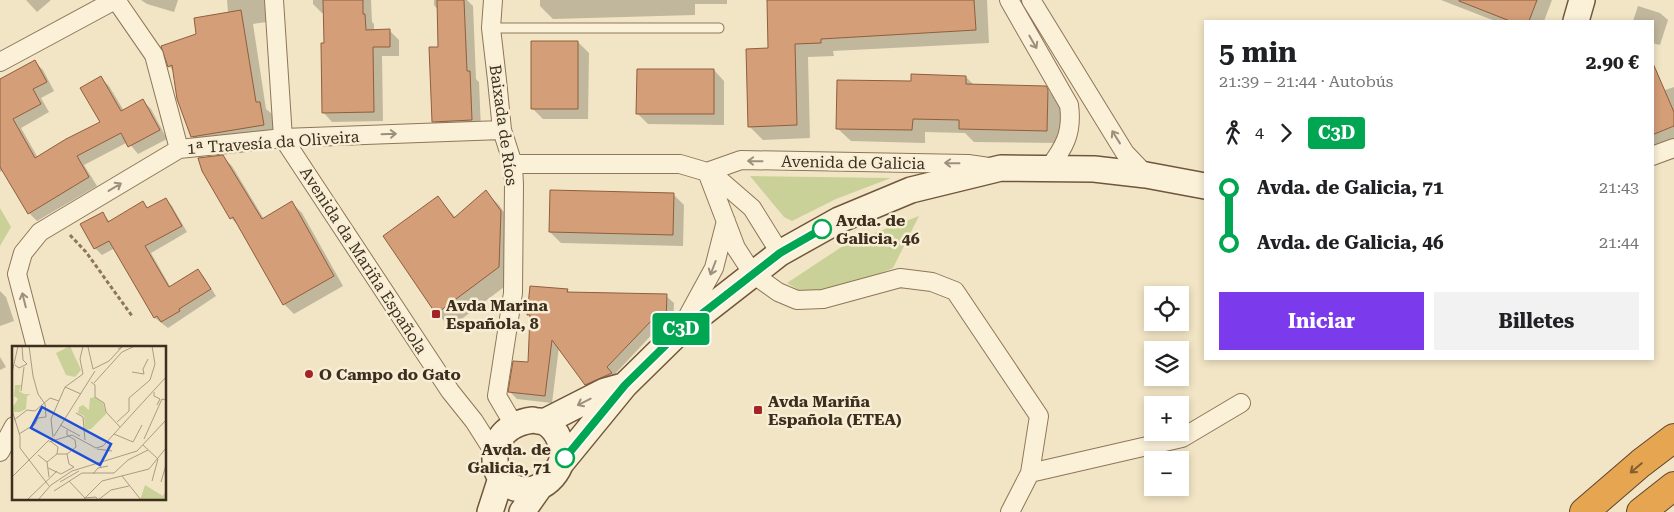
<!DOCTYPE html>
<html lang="es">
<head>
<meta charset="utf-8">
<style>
	:root { --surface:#fff; --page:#f2f2f2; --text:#202124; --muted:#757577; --accent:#7c3aed }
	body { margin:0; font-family:"Roboto Serif",serif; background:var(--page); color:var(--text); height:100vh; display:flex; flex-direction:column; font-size:19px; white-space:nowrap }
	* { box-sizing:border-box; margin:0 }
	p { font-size:16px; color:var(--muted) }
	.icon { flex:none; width:28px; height:28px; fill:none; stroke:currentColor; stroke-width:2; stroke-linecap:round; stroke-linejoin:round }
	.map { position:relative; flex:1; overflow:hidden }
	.sheet { position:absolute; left:1204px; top:20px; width:450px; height:340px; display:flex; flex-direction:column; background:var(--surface); border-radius:0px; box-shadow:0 2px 8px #0003 }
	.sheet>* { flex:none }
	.badge { padding:0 10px; border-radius:4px; font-size:18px; line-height:32px }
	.buttons { position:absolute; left:1144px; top:286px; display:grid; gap:10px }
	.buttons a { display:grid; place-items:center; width:45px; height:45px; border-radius:0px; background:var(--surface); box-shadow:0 2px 8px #0003; font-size:25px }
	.map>.badge { position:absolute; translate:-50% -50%; box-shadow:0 0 0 2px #fff }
	.legs { display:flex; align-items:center; gap:8px; height:55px; padding:0 15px; font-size:16px }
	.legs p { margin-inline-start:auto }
	.headline { display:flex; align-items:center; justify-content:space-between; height:85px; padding:0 15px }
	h1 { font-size:28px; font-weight:700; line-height:38px }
	.primary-button { display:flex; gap:10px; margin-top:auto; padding:10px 15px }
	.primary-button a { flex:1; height:58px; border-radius:0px; background:var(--accent); color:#fff; font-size:20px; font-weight:700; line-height:58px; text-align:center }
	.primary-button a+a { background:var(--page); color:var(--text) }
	ul { padding:0 15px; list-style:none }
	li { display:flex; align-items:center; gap:18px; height:55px; font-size:19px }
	li i { display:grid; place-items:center; width:8px; height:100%; margin:0 6px; background:currentColor }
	li i::after { content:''; width:12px; height:12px; margin:-6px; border:4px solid; border-radius:50%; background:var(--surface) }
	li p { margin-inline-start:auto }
	li:first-child i { background:linear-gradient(#0000 50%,currentColor 0) }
	li:last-child i { background:linear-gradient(currentColor 50%,#0000 0) }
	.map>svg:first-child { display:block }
	.green { fill:#cad198 }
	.shadow { fill:#0003 }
	.building { fill:#d39e78; stroke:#905e3d }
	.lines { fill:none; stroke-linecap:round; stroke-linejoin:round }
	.lane-casing { stroke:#8e7659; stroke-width:11 }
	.street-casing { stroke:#8e7659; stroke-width:20 }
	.secondary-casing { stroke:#70573c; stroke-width:28 }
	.highway-casing { stroke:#5c442e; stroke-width:30 }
	.path { stroke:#8e7659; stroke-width:3; stroke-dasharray:4 2.5; stroke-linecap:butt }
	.lane { stroke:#fbf1d9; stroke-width:9 }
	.street { stroke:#fbf1d9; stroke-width:18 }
	.secondary { stroke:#fbf1d9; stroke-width:25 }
	.highway { stroke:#e6a551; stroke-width:28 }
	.oneway { stroke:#9c907c }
	.oneway2 { stroke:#815e32 }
	.line-1-casing { stroke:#fff; stroke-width:11 }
	.line-1 { stroke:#00a651; stroke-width:8 }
	.stop-1-dot { fill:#fff; stroke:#00a651; stroke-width:2.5 }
	.poi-dot { fill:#a22425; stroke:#f8eed5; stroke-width:2 }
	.labels { text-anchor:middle; stroke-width:5; stroke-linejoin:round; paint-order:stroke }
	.street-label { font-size:16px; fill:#3d2e1e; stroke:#f8eed5 }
	.stop-label { font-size:16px; font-weight:bold; fill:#3d2e1e; stroke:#f8eed5; text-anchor:start }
	.poi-label { font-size:16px; font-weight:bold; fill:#3d2e1e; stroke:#f8eed5; text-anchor:start }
	.inset-road { fill:none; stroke:#aa9c82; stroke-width:1 }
	.view { fill:#1d4ed8; fill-opacity:0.15; stroke:#1d4ed8; stroke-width:2.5 }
	.inset-edge { fill:none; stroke:#3d2e1e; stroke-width:2.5 }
</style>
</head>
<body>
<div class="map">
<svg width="1674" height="512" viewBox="0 0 1674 512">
	<rect width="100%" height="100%" fill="#f2e5c5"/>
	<path class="green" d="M750,176L891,178L836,199L792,221L784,217Z
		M0,208L11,227L0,246Z
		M919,216L893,268L867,279L824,291L802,292L787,283L846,244Z"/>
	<path class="shadow" d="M26,0H51L37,12Z
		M141,0H178L174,12L147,4Z
		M227,0H264L267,22L253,24L266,109L272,114L275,136L203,148L192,136L174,71L169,66L198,35L228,13Z
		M313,0H371L372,22L374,24V31H390L399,40V56H382L383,121L332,122L323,112L325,13H322L313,4Z
		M434,0H467L473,6L476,79L479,82L481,130L443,131L433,121L440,48L438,10L434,5Z
		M540,0H727V4H695V15L553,19L540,6Z
		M768,0H987L989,43L833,51L834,56L808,57L810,138L763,140L749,126L770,49Z
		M1441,0H1552L1544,21H1495Z
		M1638,6L1660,13L1668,20L1660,45L1652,43V21H1633Z
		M578,42L589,53L588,119H543L532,108Z
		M35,62L43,70L54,91L41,98L49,112L21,128L38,158L101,123V78L109,86L124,111L143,101L151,109L167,139L138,154L128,142L84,165L97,186L37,221L29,213L3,170L0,172V94Z
		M714,70L724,81V125L648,124L638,114Z
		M966,77L975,86L1046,88L1061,104L1060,143L974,142L965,133L925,132V143L851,141L837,128L913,83Z
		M1674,87V139L1652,148V92L1663,88L1665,90Z
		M222,156L232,166L264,219L292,203L302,213L343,286L294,314L284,304L240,227L231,218Z
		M486,192L499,205L513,226L512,281L451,327L437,314L384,236L438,198L456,218Z
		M673,194L684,205L683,246L561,243L550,232Z
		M166,199L172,206L187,232L151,253L171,288L198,270L204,277L216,296L168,328L155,318L115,248L102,255L95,248L102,213L110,222L143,203L148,208Z
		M567,290L571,294L666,296L674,303L673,327H659L614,375L618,381L594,392L586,384L559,347L552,403L517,399L510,392L529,364L531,317L529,315Z
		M0,291L6,297L14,321L0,326Z
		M0,357L6,367L0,370Z"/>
	<path class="building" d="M323,0H363V14H365L366,30L390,29V47H373L374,112L322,113L321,43H324Z
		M437,0H464L467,71H470L472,120L432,122L429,47H438Z
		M767,0H974L976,30L821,39V43L795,44L797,125L748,127L746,49L768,48Z
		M1459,0H1537L1529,21H1510L1459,1Z
		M241,10L256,102H260L264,125L191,137L177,99L172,65L168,67L161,46L196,34L194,18Z
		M531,41H578V109H531Z
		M35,60L47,82L33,89L41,104L13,119L35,158L66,139L100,122L80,88L101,76L121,111L143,99L160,130L128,147L121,133L77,156L89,177L28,214L0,167V79Z
		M1652,61L1674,112V126L1652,135Z
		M637,69H714V114H636Z
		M911,74L966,76V84L1046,86L1048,89L1047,131L959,129V120L913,119L912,130L836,129L837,80L911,81Z
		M223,155L262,219L292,201L334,276L283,305L233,217L230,219L202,171L198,158Z
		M486,190L501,211L499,267L436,314L383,236L438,196L454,218Z
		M550,190L674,193L673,235L549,232Z
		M166,198L182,226L145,246L169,287L198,269L211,289L179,309L180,311L161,322L157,316L154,318L109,241L94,249L80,224L103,212L108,222L143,201L147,208Z
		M530,286L568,289L567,292L667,294L666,321L652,320L607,367L612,373L585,385L552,340L545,396L508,392L513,361L528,362L530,315H527Z"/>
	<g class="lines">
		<defs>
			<path id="lane" d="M491,28H719"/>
			<path id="street" d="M116,0L154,55L179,149
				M274,0L283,138L450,391L474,421L495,454
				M493,0L491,28L497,80L502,130L513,164L514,185L513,293L497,396L514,425
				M1009,0L1069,105C1073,133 1064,148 1048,169
				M1031,0L1125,153L1146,175
				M0,62L115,0
				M1652,156L1674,148
				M513,164H680L707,172L722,182L752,208L780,253
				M707,172L736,248L753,274L778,292L797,300L823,299L900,278L932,282L955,291L1039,416L1030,473L1010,512
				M707,172L741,160L968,164L989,167
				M684,323L714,268L726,221
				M36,347L17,274L23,253L40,232L179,149L283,138L502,130
				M0,452L14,426
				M1030,473L1182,438L1241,403"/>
			<path id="secondary" d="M1576,21L1582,0
				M533,420C536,421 541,421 544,422C558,429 567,451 560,465C550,489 520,500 501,478C497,473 495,466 495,460C494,436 510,423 533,420Z
				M544,422L605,391L623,386
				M562,462L625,385L680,331L780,253L839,220L911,190L1001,168L1094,169L1146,175L1205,186
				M490,512L501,478
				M522,512L539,488"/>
			<path id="highway" d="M1584,512L1641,463L1674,438
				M1641,512L1674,486"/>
		</defs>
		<use href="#lane" class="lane-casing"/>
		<use href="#street" class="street-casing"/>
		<use href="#secondary" class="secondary-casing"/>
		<use href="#highway" class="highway-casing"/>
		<path class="path" d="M70,235L86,252L132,316"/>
		<use href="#lane" class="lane"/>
		<use href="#street" class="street"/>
		<use href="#secondary" class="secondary"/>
		<use href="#highway" class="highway"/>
	</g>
	<defs><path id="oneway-shaft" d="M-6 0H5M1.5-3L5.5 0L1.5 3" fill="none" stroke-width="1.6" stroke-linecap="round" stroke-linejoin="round" transform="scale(1.25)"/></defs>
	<g class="oneway">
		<use href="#oneway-shaft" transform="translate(1033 42) rotate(60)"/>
		<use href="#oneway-shaft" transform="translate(389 134) rotate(-2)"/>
		<use href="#oneway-shaft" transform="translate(1116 137) rotate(-122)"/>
		<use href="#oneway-shaft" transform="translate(755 161) rotate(-179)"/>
		<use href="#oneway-shaft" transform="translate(952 163) rotate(-179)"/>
		<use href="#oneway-shaft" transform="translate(115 187) rotate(-31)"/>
		<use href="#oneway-shaft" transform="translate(713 268) rotate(111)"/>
		<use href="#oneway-shaft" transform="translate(24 300) rotate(-104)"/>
		<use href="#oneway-shaft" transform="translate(584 402) rotate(153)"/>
	</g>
	<use class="oneway2" href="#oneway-shaft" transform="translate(1636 468) rotate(140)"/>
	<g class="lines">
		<defs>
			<path id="line-1" d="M565,458L625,385L680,331L780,253L822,229"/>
		</defs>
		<use href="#line-1" class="line-1-casing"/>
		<use href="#line-1" class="line-1"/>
	</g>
	<g class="stop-1-dot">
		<circle cx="822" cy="229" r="9"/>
		<circle cx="565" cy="458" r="9"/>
	</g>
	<g class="poi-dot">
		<rect x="431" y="309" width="10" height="10" rx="2.5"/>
		<circle cx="309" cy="374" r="5"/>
		<rect x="753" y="405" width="10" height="10" rx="2.5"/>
	</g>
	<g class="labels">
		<g class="street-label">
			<text transform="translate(504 125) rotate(82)" y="6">Baixada de Ríos</text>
			<text transform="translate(273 142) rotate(-4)" y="6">1ª Travesía da Oliveira</text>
			<text transform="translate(853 162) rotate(1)" y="6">Avenida de Galicia</text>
			<text transform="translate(364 260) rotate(57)" y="6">Avenida da Mariña Española</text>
		</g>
		<g class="stop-label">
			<text x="836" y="226">Avda. de<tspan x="836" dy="18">Galicia, 46</tspan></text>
			<text x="551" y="455" text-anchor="end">Avda. de<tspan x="551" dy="18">Galicia, 71</tspan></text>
		</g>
		<g class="poi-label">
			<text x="446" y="311">Avda Marina<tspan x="446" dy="18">Española, 8</tspan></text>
			<text x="319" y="380">O Campo do Gato</text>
			<text x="768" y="407">Avda Mariña<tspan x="768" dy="18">Española (ETEA)</tspan></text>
		</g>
	</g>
	<g transform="translate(12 346)">
		<rect width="154" height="154" fill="#f2e5c5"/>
		<path d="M58,0L69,24L63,31L54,29L44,7ZM3,39H9L7,45L12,48H19L15,50L14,63L8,66H2L0,62L6,53L2,50ZM83,51L91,57L94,68L79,83L73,84L72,70L66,67L67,61L71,59L77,64L78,52ZM133,139L151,150L154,144V154H128Z" fill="#cad198"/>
		<path class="inset-road" d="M17,0L21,30L26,48L33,58L34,71M76,1L81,23M3,19L7,22L15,18L11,14L10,0M81,23L97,15L110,1L106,3M120,26L132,28L131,23L136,13M0,27L6,0M79,36L83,39V51L92,57L94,66L108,81M82,37L110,6L123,0M53,41L69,48M9,45L12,21M142,46V50L148,53L145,59M0,64L8,90V102L37,140M64,67L71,71L73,94M2,74L15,64L23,65L38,52L47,55M105,76L117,65V52L138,34L143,18L140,0M48,79L68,90M7,88L23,78L26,72L34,71M102,88L121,96L130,79M42,90L83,25M41,91L39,73L53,41L71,28L68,13L71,0M132,93L150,53L154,54M38,95L46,101L45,108M37,96L60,89L84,102L91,100L154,31M131,99L146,113L140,135M85,103L100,105M26,109L35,116L37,131M35,116L45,108H55L64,101L63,94L55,89V84M36,122L49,128L62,121L57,118L55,108M81,128L86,122L96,120M110,130L129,154M0,131L37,94M57,135L73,152L84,151L86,154M48,136L67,125M149,136L154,119M42,145L70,127H102L116,114L136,104M15,154L45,125M26,154L39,139L60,125L125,105L154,74M71,154L90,135L137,123L154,102M86,154L99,144L117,140"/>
		<path class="view" d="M30,61L99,98L88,119L19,82Z"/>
		<rect width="154" height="154" class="inset-edge"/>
	</g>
</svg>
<div class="buttons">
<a><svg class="icon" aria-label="locate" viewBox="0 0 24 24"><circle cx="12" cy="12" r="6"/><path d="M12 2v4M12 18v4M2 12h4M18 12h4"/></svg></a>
<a><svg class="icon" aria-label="layers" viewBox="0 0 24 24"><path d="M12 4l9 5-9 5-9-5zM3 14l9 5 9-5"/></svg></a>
<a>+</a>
<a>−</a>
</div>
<b class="badge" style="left:681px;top:329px;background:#00a651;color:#fff">C3D</b>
<section class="sheet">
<div class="headline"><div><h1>5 min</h1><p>21:39 – 21:44 · Autobús</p></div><b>2.90 €</b></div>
<div class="legs"><svg class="icon" aria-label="walk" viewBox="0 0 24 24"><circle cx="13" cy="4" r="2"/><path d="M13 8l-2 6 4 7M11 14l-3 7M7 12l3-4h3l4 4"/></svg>4<svg class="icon" aria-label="forward" viewBox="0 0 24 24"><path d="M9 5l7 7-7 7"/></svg><b class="badge" style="background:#00a651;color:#fff">C3D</b></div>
<ul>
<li><i style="color:#00a651"></i><b>Avda. de Galicia, 71</b><p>21:43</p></li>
<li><i style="color:#00a651"></i><b>Avda. de Galicia, 46</b><p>21:44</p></li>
</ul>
<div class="primary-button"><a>Iniciar</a><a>Billetes</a></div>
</section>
</div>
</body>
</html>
